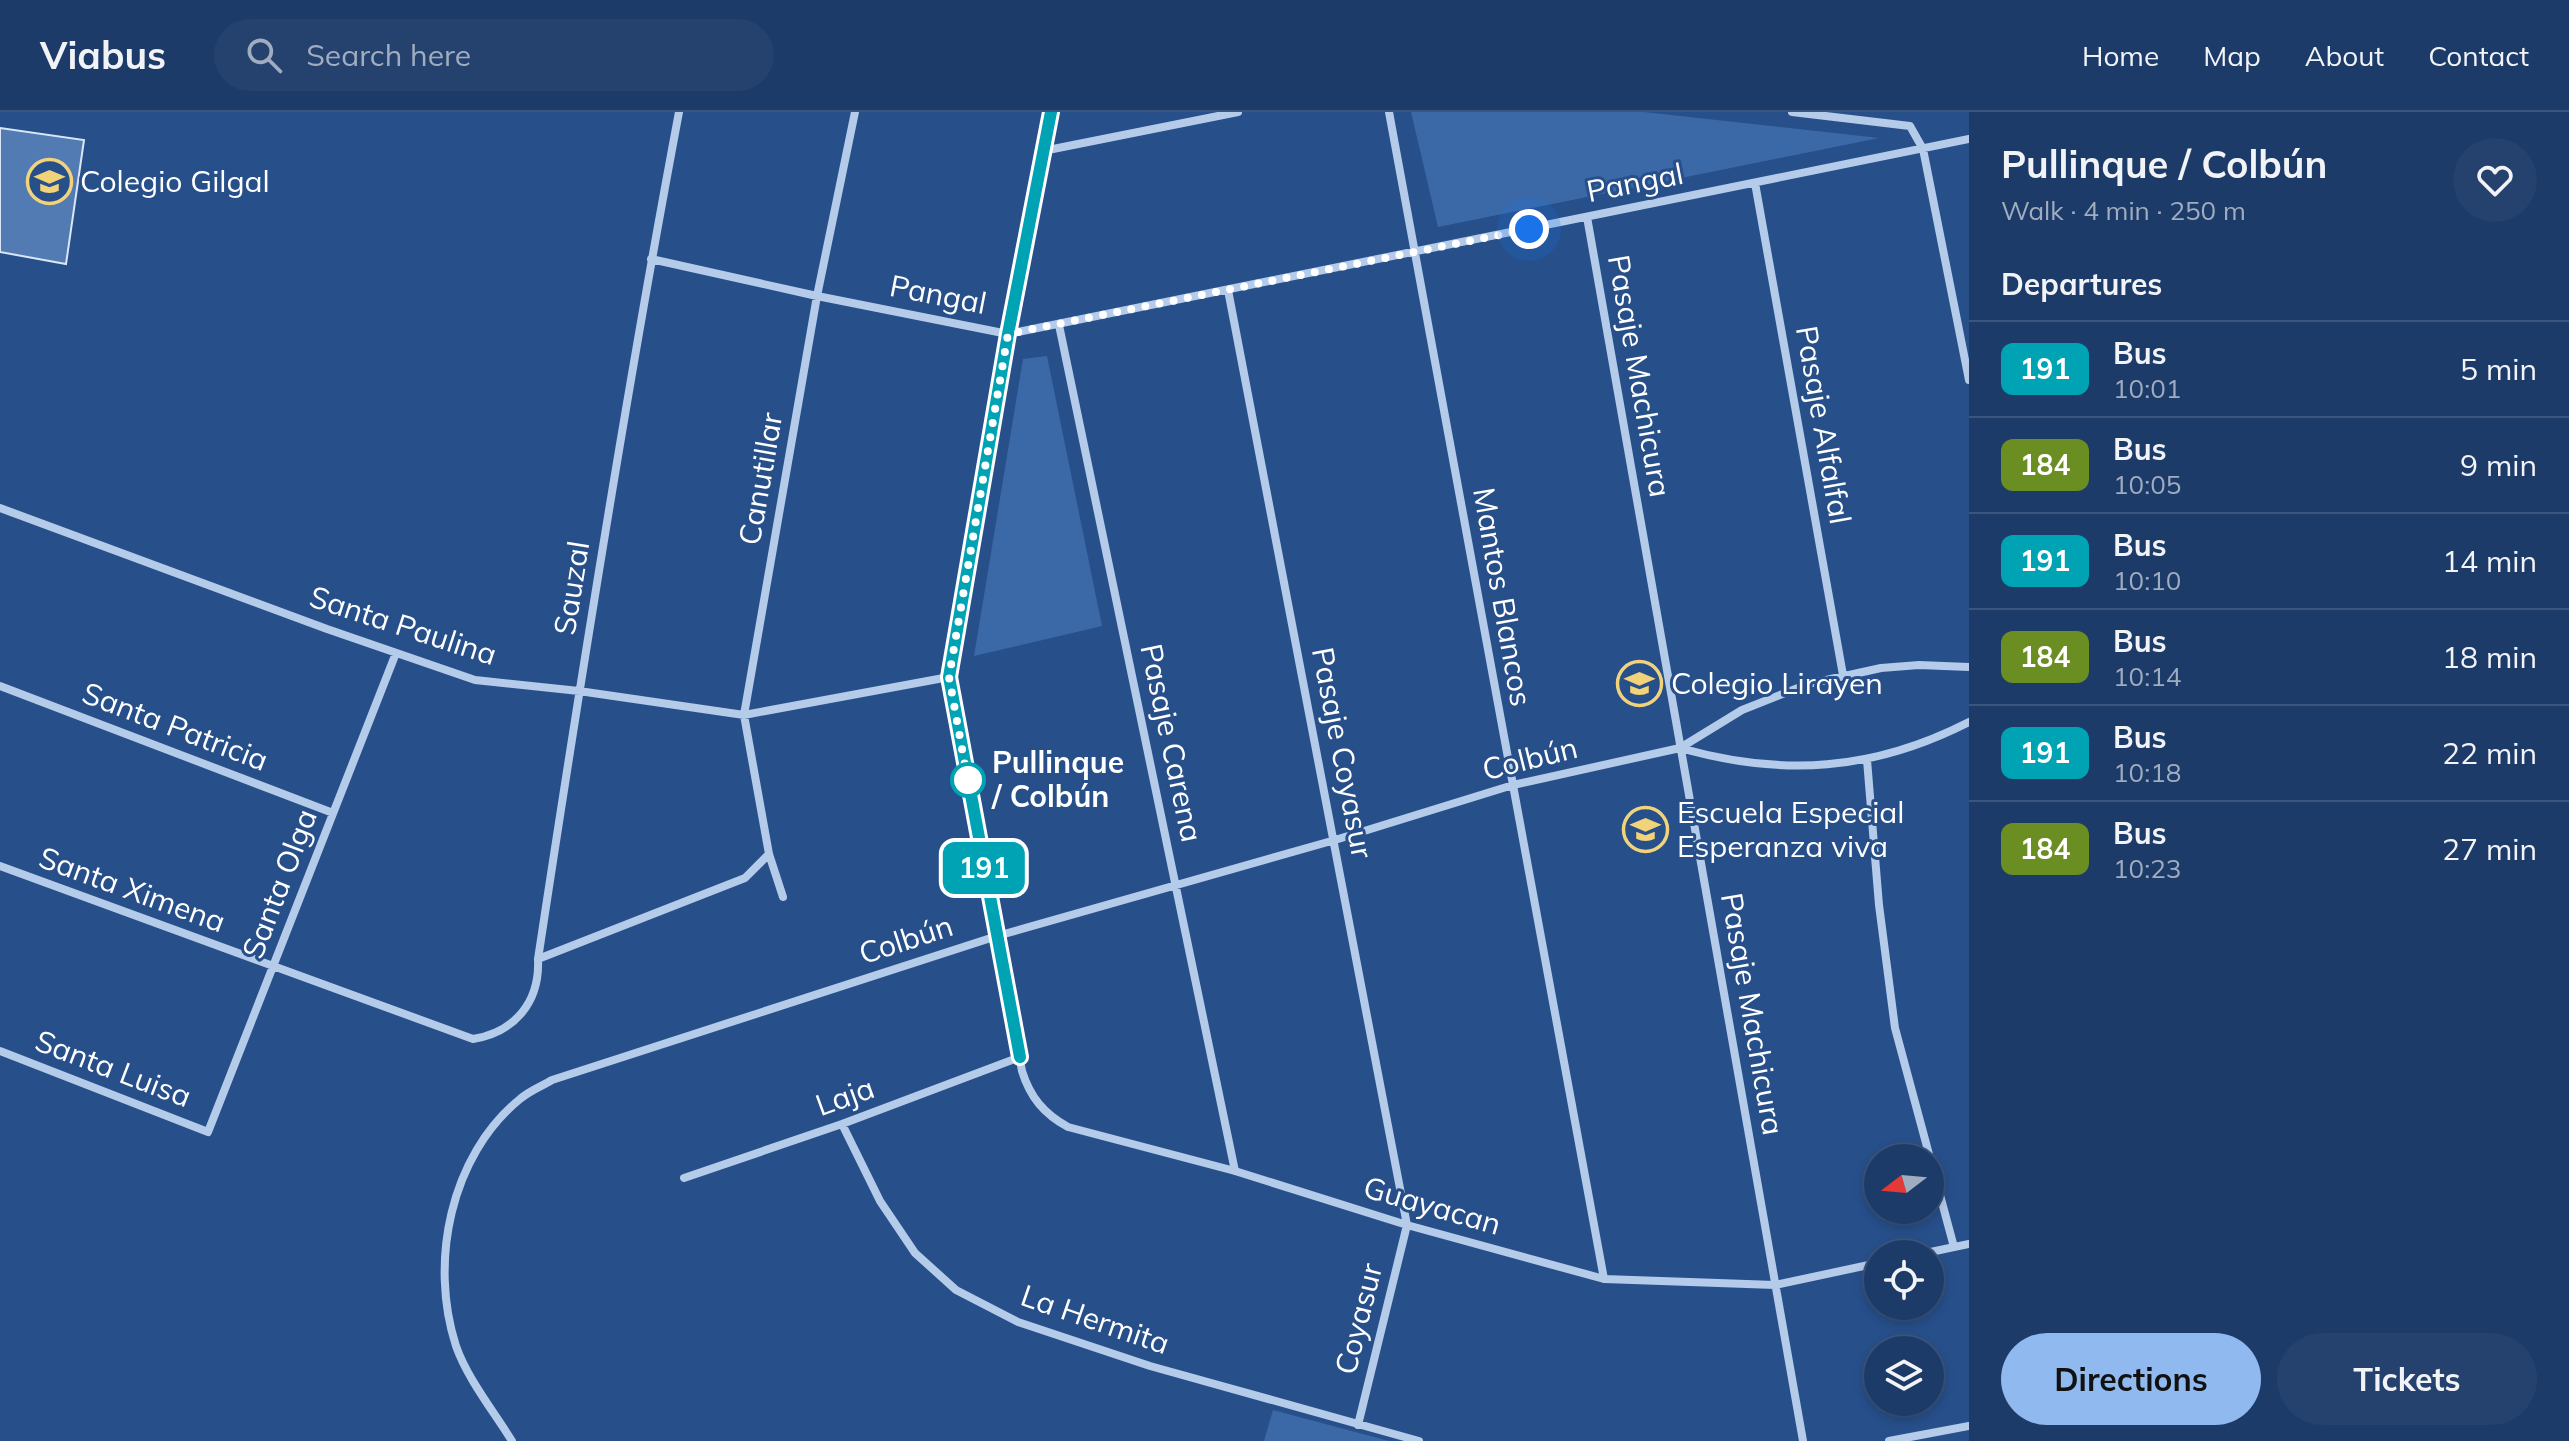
<!DOCTYPE html>
<html lang="en">
<head>
<meta charset="utf-8">
<style>
	:root { --surface:#1d3b68; --page:#25426e; --text:#f1f3f6; --muted:#a0adc0; --line:#3b557c; --accent:#90b9f0 }
	body { margin:0; font-family:Mulish,sans-serif; background:var(--page); color:var(--text); height:100vh; display:flex; flex-direction:column; font-size:30px; white-space:nowrap }
	* { box-sizing:border-box; margin:0 }
	p { font-size:26px; color:var(--muted) }
	.icon { flex:none; width:44px; height:44px; fill:none; stroke:currentColor; stroke-width:2; stroke-linecap:round; stroke-linejoin:round }
	.map { position:relative; flex:1; overflow:hidden }
	.side { display:flex; flex-direction:column; background:var(--surface); width:600px }
	.side>* { flex:none }
	.badge { padding:0 16px; border-radius:12px; font-size:28px; line-height:52px }
	.needle { width:52px; rotate:254deg }
	.buttons { position:absolute; left:1864px; top:1032px; display:grid; gap:16px }
	.buttons a { display:grid; place-items:center; width:80px; height:80px; border-radius:50%; background:var(--surface); box-shadow:0 4px 12px #0003,0 0 0 2px var(--line); font-size:40px }
	.you { position:absolute; width:40px; height:40px; margin:-20px; border:6px solid #fff; border-radius:50%; background:#1a73e8; box-shadow:0 0 0 12px #1a73e833 }
	.map>.badge { position:absolute; translate:-50% -50%; box-shadow:0 0 0 4px #fff }
	h2 { padding:0 32px; font-size:30px; line-height:72px }
	.round { display:grid; place-items:center; flex:none; width:84px; height:84px; border-radius:42px; background:var(--page) }
	.overview { display:flex; align-items:center; justify-content:space-between; height:136px; padding:0 32px }
	h1 { font-size:38px; font-weight:700; line-height:60px }
	.cta { display:flex; gap:16px; margin-top:auto; padding:16px 32px }
	.cta a { flex:1; height:92px; border-radius:48px; background:var(--accent); color:#111; font-size:32px; font-weight:700; line-height:92px; text-align:center }
	.cta a+a { background:var(--page); color:var(--text) }
	ul { padding:0; list-style:none }
	li { display:flex; align-items:center; gap:24px; height:96px; padding:0 32px; border-top:2px solid var(--line) }
	li div { flex:1 }
	li b { display:block; font-size:30px }
	li em { font-style:normal }
	li .badge { min-width:88px; font-weight:700; text-align:center }
	header { display:flex; align-items:center; gap:48px; box-sizing:border-box; height:112px; padding:0 40px; background:var(--surface); border-bottom:2px solid var(--line) }
	header strong { font-size:38px }
	nav { display:flex; gap:44px; margin-inline-start:auto; font-size:28px }
	.search { width:560px; height:72px; background:var(--page); display:flex; align-items:center; gap:20px; box-sizing:border-box; padding:0 28px; border-radius:44px; color:var(--muted); font-size:30px }
	main { display:flex; flex:1; min-height:0 }
	.map>svg:first-child { display:block }
	.green { fill:#3b69a7 }
	.building { fill:#537bb3; stroke:#d8e6f7; stroke-width:2 }
	.lines { fill:none; stroke-linecap:round; stroke-linejoin:round }
	.minor { stroke:#b4cbea; stroke-width:8 }
	.line-casing { stroke:#fff; stroke-width:18 }
	.line { stroke:#00a3b4; stroke-width:12 }
	.walk { stroke:#fff; stroke-width:8; stroke-dasharray:0 14.4 }
	.stop-dot { fill:#fff; stroke:#00a3b4; stroke-width:4 }
	.labels { text-anchor:middle; stroke-width:6; stroke-linejoin:round; paint-order:stroke }
	.poi-label { font-size:30px; fill:#fff; stroke:#274f8a; text-anchor:start }
	.street-label { font-size:30px; fill:#fff; stroke:#274f8a }
	.stop-label { font-size:30px; font-weight:bold; fill:#fff; stroke:#274f8a; text-anchor:start }
</style>
</head>
<body>
<header>
<strong>Viabus</strong>
<div class="search"><svg class="icon" aria-label="search" viewBox="0 0 24 24"><circle cx="10" cy="10" r="6"/><path d="M15 15l6 6"/></svg>Search here</div>
<nav><a>Home</a><a>Map</a><a>About</a><a>Contact</a></nav>
</header>
<main>
<div class="map">
<svg width="1969" height="1329" viewBox="0 0 1969 1329">
	<rect width="100%" height="100%" fill="#274f8a"/>
	<path class="green" d="M1411,0H1644L1879,26L1438,115Z
		M1047,244L1102,514L974,544L1023,247Z
		M1273,1298L1389,1329H1264Z"/>
	<path class="building" d="M0,16L84,28L66,152L0,140Z"/>
	<g class="lines">
		<path class="minor" d="M1051,0L1008,222L949,565L1022,959C1030,985 1044,1002 1068,1015L1235,1059L1407,1113L1604,1167L1775,1173L1878,1151
			M1389,0L1604,1167
			M1792,0L1910,14L1923,37L1969,268
			M1043,39L1238,0
			M1755,71L1843,563
			M1587,105L1803,1329
			M651,147L817,184L1008,222L1969,27
			M1228,178L1407,1113L1358,1313
			M1059,213L1235,1059
			M0,396L327,517L475,568L579,579L744,603L949,565
			M0,574L333,701
			M1680,636C1783,665 1873,659 1969,610
			M1867,648L1879,793L1895,916L1954,1135
			M0,754L473,927C515,920 540,890 538,847C581,564 626,281 679,0
			M783,785L769,742L744,603L817,184L855,0
			M538,847L745,766L769,742
			M0,939L208,1020L396,541
			M842,1012L880,1089L915,1141L956,1178L1018,1210L1150,1254L1419,1329
			M684,1066L842,1012L1020,945
			M1921,1142L1969,1132
			M512,1329C494,1300 467,1266 456,1234C429,1151 450,1044 520,987C529,979 542,974 552,968L997,824L1335,728L1513,673L1680,636L1742,598L1808,572L1881,556L1919,553L1969,555
			M1889,1329L1969,1314"/>
	</g>
	<g class="lines">
		<defs>
			<path id="line" d="M1020,945L949,565L1008,222L1051,0"/>
		</defs>
		<use href="#line" class="line-casing"/>
		<use href="#line" class="line"/>
		<path class="walk" d="M968,668L970,681L949,565L1008,222L1529,117"/>
	</g>
	<defs>
		<symbol id="school-ring" viewBox="-11 -11 22 22"><circle r="9.5" fill="#274f8a" stroke="#f2d37a" stroke-width="1.5"/><path d="M0-5L7-2L0 1L-7-2ZM-4 1L0 2.5L4 1V4Q0 6-4 4Z" fill="#f2d37a"/></symbol>
	</defs>
	<g fill-rule="evenodd">
		<use href="#school-ring" x="24" y="44" width="51" height="51"/>
		<use href="#school-ring" x="1614" y="546" width="51" height="51"/>
		<use href="#school-ring" x="1620" y="692" width="51" height="51"/>
	</g>
	<circle class="stop-dot" cx="968" cy="668" r="16"/>
	<g class="labels">
		<g class="poi-label">
			<text x="80" y="80">Colegio Gilgal</text>
			<text x="1671" y="582">Colegio Lirayen</text>
			<text x="1677" y="711">Escuela Especial<tspan x="1677" dy="34">Esperanza viva</tspan></text>
		</g>
		<g class="street-label">
			<text transform="translate(1635 71) rotate(-11)" y="10">Pangal</text>
			<text transform="translate(938 183) rotate(11)" y="10">Pangal</text>
			<text transform="translate(1639 264) rotate(80)" y="10">Pasaje Machicura</text>
			<text transform="translate(1823 313) rotate(80)" y="10">Pasaje Alfalfal</text>
			<text transform="translate(761 367) rotate(-80)" y="10">Canutillar</text>
			<text transform="translate(572 476) rotate(-81)" y="10">Sauzal</text>
			<text transform="translate(1502 485) rotate(80)" y="10">Mantos Blancos</text>
			<text transform="translate(403 514) rotate(18)" y="10">Santa Paulina</text>
			<text transform="translate(175 615) rotate(21)" y="10">Santa Patricia</text>
			<text transform="translate(1171 631) rotate(78)" y="10">Pasaje Carena</text>
			<text transform="translate(1342 641) rotate(79)" y="10">Pasaje Coyasur</text>
			<text transform="translate(1530 647) rotate(-14)" y="10">Colbún</text>
			<text transform="translate(280 772) rotate(-69)" y="10">Santa Olga</text>
			<text transform="translate(132 778) rotate(20)" y="10">Santa Ximena</text>
			<text transform="translate(906 828) rotate(-18)" y="10">Colbún</text>
			<text transform="translate(1752 902) rotate(80)" y="10">Pasaje Machicura</text>
			<text transform="translate(113 957) rotate(21)" y="10">Santa Luisa</text>
			<text transform="translate(845 985) rotate(-20)" y="10">Laja</text>
			<text transform="translate(1432 1094) rotate(16)" y="10">Guayacan</text>
			<text transform="translate(1359 1207) rotate(-76)" y="10">Coyasur</text>
			<text transform="translate(1095 1208) rotate(19)" y="10">La Hermita</text>
		</g>
		<g class="stop-label">
			<text x="992" y="661">Pullinque<tspan x="992" dy="34">/ Colbún</tspan></text>
		</g>
	</g>
</svg>
<div class="buttons">
<a><svg class="needle" viewBox="-14 -14 28 28"><path d="M0-13l5 13h-10z" fill="#e53935"/><path d="M0 13l5-13h-10z" fill="#a0adc0"/></svg></a>
<a><svg class="icon" aria-label="locate" viewBox="0 0 24 24"><circle cx="12" cy="12" r="6"/><path d="M12 2v4M12 18v4M2 12h4M18 12h4"/></svg></a>
<a><svg class="icon" aria-label="layers" viewBox="0 0 24 24"><path d="M12 4l9 5-9 5-9-5zM3 14l9 5 9-5"/></svg></a>
</div>
<div class="you" style="left:1529px;top:117px"></div>
<b class="badge" style="left:984px;top:756px;background:#00a3b4;color:#fff">191</b>
</div>
<section class="side">
<div class="overview"><div><h1>Pullinque / Colbún</h1><p>Walk · 4 min · 250 m</p></div><a class="round"><svg class="icon" aria-label="heart" viewBox="0 0 24 24"><path d="M12 20l-8-8c-3-5 5-10 8-4 3-6 11-1 8 4z"/></svg></a></div>
<h2>Departures</h2>
<ul>
<li><span class="badge" style="background:#00a3b4;color:#fff">191</span><div><b>Bus</b><p>10:01</p></div><em>5 min</em></li>
<li><span class="badge" style="background:#6b8e23;color:#fff">184</span><div><b>Bus</b><p>10:05</p></div><em>9 min</em></li>
<li><span class="badge" style="background:#00a3b4;color:#fff">191</span><div><b>Bus</b><p>10:10</p></div><em>14 min</em></li>
<li><span class="badge" style="background:#6b8e23;color:#fff">184</span><div><b>Bus</b><p>10:14</p></div><em>18 min</em></li>
<li><span class="badge" style="background:#00a3b4;color:#fff">191</span><div><b>Bus</b><p>10:18</p></div><em>22 min</em></li>
<li><span class="badge" style="background:#6b8e23;color:#fff">184</span><div><b>Bus</b><p>10:23</p></div><em>27 min</em></li>
</ul>
<div class="cta"><a>Directions</a><a>Tickets</a></div>
</section>
</main>
</body>
</html>
